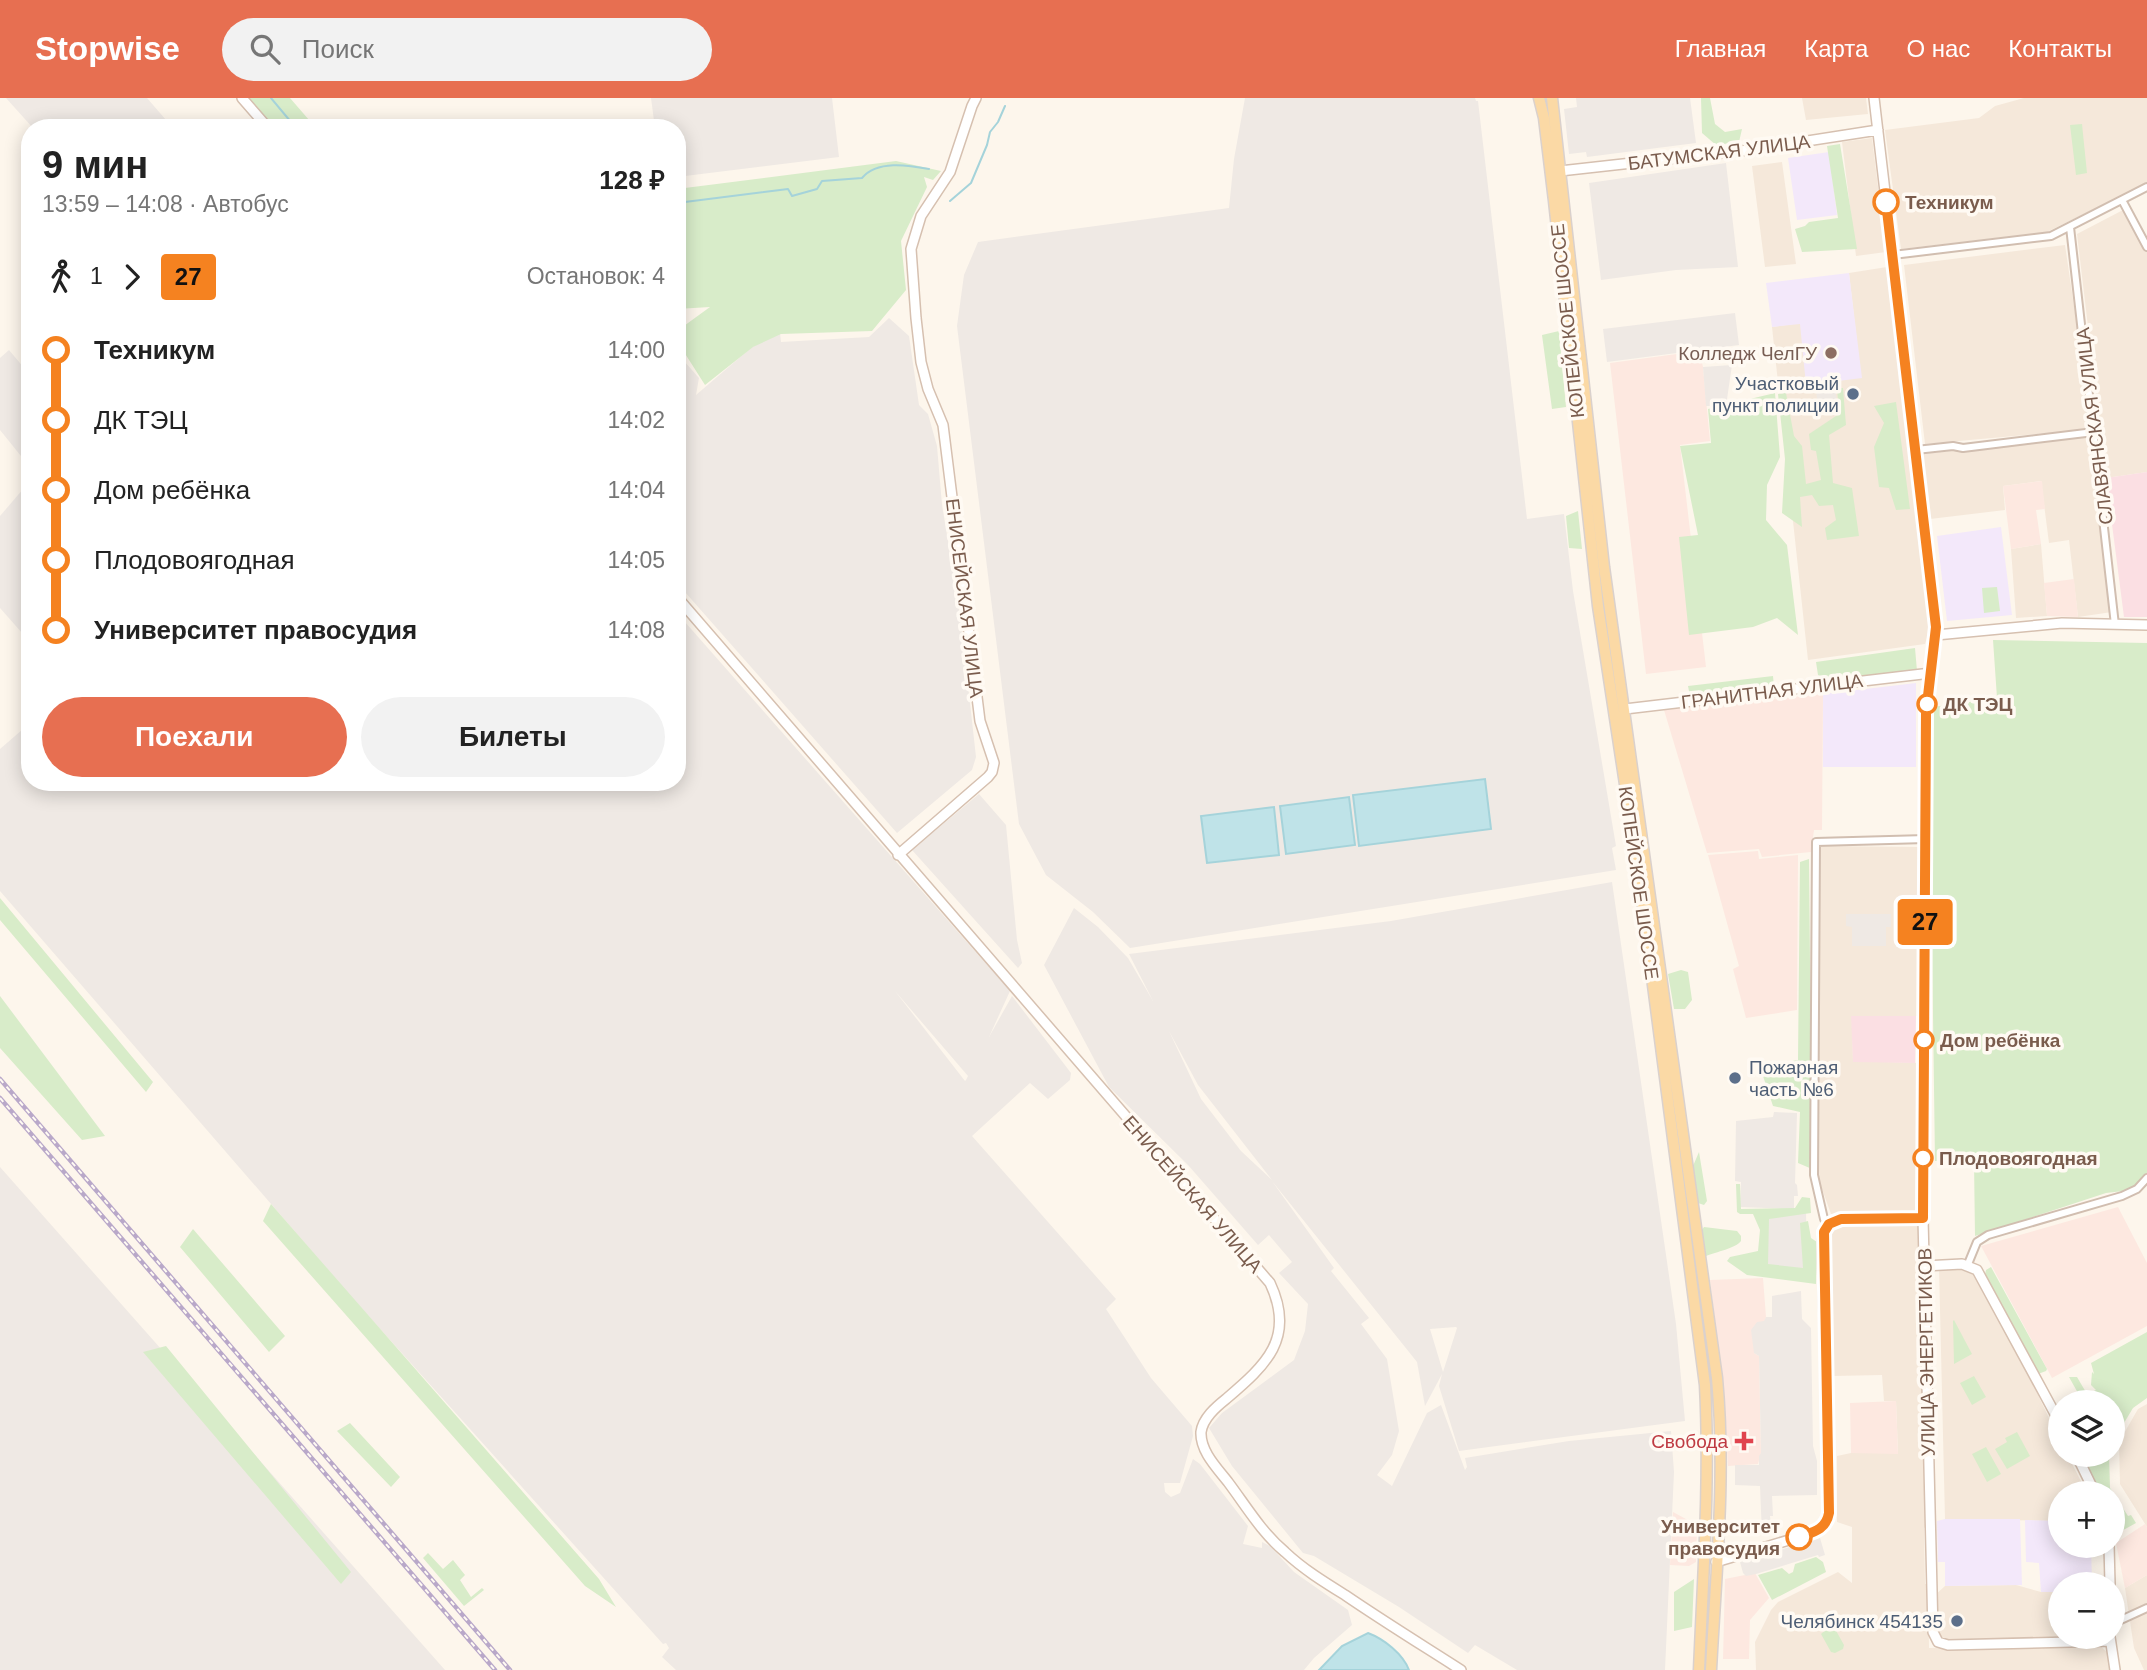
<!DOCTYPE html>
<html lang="ru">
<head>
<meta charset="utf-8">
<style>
	:root { --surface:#fff; --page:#f2f2f2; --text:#222; --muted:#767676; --accent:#e76f51 }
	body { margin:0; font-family:Helvetica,sans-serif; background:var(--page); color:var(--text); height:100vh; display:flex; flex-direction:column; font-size:26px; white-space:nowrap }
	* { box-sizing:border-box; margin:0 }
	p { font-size:23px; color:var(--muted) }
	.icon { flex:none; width:38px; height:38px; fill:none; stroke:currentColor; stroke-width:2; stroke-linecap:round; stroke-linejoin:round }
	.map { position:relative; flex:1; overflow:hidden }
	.details { position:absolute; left:21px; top:21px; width:665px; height:672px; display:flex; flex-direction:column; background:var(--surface); border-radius:28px; box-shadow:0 4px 18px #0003 }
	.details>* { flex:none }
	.badge { padding:0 14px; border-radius:5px; font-size:24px; line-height:46px }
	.tools { position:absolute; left:2048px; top:1292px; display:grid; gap:14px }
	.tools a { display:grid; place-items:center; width:77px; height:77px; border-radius:50%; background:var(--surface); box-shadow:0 4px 18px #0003; font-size:35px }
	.map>.badge { position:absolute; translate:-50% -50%; box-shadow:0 0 0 4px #fff }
	.legs { display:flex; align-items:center; gap:10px; height:77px; padding:0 21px; font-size:23px }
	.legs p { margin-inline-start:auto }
	.head { display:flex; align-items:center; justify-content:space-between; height:119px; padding:0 21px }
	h1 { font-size:38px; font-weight:800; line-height:52px }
	.action { display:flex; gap:14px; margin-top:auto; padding:14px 21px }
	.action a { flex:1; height:80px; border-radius:42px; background:var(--accent); color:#fff; font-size:28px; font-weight:800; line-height:80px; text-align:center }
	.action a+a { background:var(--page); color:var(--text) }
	ul { padding:0 21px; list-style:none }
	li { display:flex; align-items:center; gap:24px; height:70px; font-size:26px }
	li i { display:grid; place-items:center; width:10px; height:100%; margin:0 9px; background:currentColor }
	li i::after { content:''; width:18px; height:18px; margin:-9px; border:5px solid; border-radius:50%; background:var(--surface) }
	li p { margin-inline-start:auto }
	li:first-child i { background:linear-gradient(#0000 50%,currentColor 0) }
	li:last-child i { background:linear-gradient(currentColor 50%,#0000 0) }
	header { display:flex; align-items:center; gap:42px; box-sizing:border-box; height:98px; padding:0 35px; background:var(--accent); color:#fff }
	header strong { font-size:33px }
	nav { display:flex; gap:38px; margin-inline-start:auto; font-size:24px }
	.search { width:490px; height:63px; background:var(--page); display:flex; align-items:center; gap:18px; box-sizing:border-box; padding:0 24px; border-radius:38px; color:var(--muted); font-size:26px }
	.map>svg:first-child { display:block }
	.residential { fill:#f5e8da; fill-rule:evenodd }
	.commercial { fill:#fde8e0 }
	.industrial { fill:#efe9e4; fill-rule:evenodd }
	.education { fill:#f3e8fa }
	.medical { fill:#fbdfe3 }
	.green { fill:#d8ecc9 }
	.water { fill:#bfe3e8; stroke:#a5d3da; stroke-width:2 }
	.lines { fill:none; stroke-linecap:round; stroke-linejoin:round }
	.stream { stroke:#a5d3da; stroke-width:2 }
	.street-casing { stroke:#d1beb0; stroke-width:10 }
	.secondary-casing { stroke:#d6c0b0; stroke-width:12 }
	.primary-casing { stroke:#dad1cd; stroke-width:13 }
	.street { stroke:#fff; stroke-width:6 }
	.secondary { stroke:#fff; stroke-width:9 }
	.primary { stroke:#fbd9a5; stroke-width:10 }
	.rail-casing { stroke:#b9a8c9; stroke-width:4.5 }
	.rail { stroke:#fffaf3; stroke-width:2; stroke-dasharray:5; stroke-linecap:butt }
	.line-1-casing { stroke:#fff; stroke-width:16 }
	.line-1 { stroke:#f58220; stroke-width:10 }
	.stop-1-dot { fill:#fff; stroke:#f58220; stroke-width:3.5 }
	.education-dot { fill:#8d6e63; stroke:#fffaf3; stroke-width:2.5 }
	.service-dot { fill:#5c6f8a; stroke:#fffaf3; stroke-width:2.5 }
	.health-dot { fill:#e0444e; stroke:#fffaf3; stroke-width:2.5 }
	.labels { text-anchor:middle; stroke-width:7; stroke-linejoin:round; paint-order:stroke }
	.street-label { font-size:19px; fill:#7a5c4d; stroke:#fffaf3 }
	.stop-label { font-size:19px; font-weight:bold; fill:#7a5c4d; stroke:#fffaf3; text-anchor:start }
	.education-label { font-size:19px; fill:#785e54; stroke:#fffaf3; text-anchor:end }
	.service-label { font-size:19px; fill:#4e5e75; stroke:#fffaf3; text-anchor:end }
	.health-label { font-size:19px; fill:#be3a42; stroke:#fffaf3; text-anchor:end }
</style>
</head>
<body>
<header>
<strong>Stopwise</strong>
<div class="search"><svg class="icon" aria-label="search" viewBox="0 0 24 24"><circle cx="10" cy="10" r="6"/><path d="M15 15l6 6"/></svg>Поиск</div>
<nav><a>Главная</a><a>Карта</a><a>О нас</a><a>Контакты</a></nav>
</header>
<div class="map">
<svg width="2147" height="1572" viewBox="0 0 2147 1572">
	<rect width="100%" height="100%" fill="#fdf6ec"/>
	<path class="residential" d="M1802,0H1866L1868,16L1806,22Z
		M2024,0H2147V85L2047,134L1901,151L1885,32L1979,20L1995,8Z
		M1872,40L1886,154L1856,158L1842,44Z
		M1782,64L1796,166L1765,169L1752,68Z
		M2123,112L2147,153V374L2106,380L2077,136Z
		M2065,147L2092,331L1925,346L1904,167Z
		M1887,169L1931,526L1925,546L1808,562L1772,229L1800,225L1861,280L1849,175Z
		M2091,338L2112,514L2078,519L2069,442L2049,445L2041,383L2003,388L2005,412L1930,421L1921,356Z
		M2041,446L2047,518L2016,520L2011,451Z
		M1818,748L1922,749L1921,918H1852L1853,963L1921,965L1920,1116H1831L1817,1077ZM1852,828H1886V847L1852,848Z
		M1841,1123H1919L1927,1428L1924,1430L1925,1486H1928L1929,1550L2097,1545L2107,1554L2112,1572H1756L1755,1544L1771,1512L1778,1504L1838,1474L1852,1485V1429L1837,1424V1358L1851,1355H1898L1896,1303H1884L1882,1277L1833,1278L1828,1142L1831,1134Z
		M1964,1168L1982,1180L2060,1343V1356H2067L2087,1395H2060V1423L1945,1421L1939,1169Z
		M2147,1306V1429L2120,1386L2119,1344L2138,1311Z
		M2147,1477V1572H2144L2134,1550L2125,1490Z
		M2016,1487L2041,1494H2060V1538H2105L1945,1543L1937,1537L1934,1498L1945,1488Z"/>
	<path class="commercial" d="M1699,253L1703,269L1710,343L1680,347L1706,569L1646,576L1610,265Z
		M2042,383L2045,411L2036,412L2041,446L2011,451L2003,388Z
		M2074,481L2078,519L2047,518L2044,485Z
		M1823,596L1822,732H1814L1811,754L1762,759L1759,751L1707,755L1664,612Z
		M1758,753L1759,761L1798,757L1797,912L1746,920L1733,871L1739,868L1708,757Z
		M2118,1109L2147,1165V1228L2052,1280L1981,1148Z
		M1763,1180L1766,1219L1754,1255L1759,1258L1761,1355L1758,1366L1728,1368L1724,1296L1710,1182Z
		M1896,1303L1898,1356L1851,1355L1850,1305Z
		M1673,1414L1697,1427L1696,1464L1689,1468L1670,1467Z
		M2145,1426L2147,1429V1477L2125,1490L2116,1445Z
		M1755,1475L1769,1500L1750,1522L1749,1561H1723L1725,1481Z"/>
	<path class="industrial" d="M6,0H147L173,30H33Z
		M651,0H832L839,59L677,79V30H655Z
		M1245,0H1475L1476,3H1478L1527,421L1564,416L1573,493L1616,748L1612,750L1616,772L1130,850L1093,814L1046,777L1019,726L957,228L964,177L978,144L1229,110L1234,61Z
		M1576,0H1690L1696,45L1587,59L1586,54L1569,56L1564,11L1577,9Z
		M1726,65L1738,169L1676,172L1601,182L1589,85Z
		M1735,215L1739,247L1607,264L1603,231Z
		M889,220L909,238L919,307L928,316L937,348L942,407L960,515L976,659L972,672L897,735L677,485V255L699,280L696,297L752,249L780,235L781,244L869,239Z
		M9,252L30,277L29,368L0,332V260Z
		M1732,267L1726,308H1706L1703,269Z
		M1835,290L1838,312L1819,315L1816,293Z
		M30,383V544L0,510V418Z
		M677,515L1010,893L989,939L1012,898L1071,975L1070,982L1048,1001L1030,985L972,1038L1116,1201L1106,1211L1151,1280L1192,1328L1193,1338L1180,1385H1164L1165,1394L1171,1399L1180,1395L1193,1361L1200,1366L1248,1428L1243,1446L1262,1450V1444L1270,1448L1294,1474L1348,1512L1352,1527L1314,1560L1304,1572H676L662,1559L669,1550L666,1545L663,1546L355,1203L0,793V651L30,625V684H677ZM895,893L968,978L966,982L965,983Z
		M979,696L1006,727L1017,842L1022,865L1018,870L912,752Z
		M1612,784L1676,1226L1685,1323L1459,1353L1439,1288L1442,1276L1425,1308L1417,1264L1272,1083L1334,1170L1331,1173L1369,1220L1361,1226L1387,1261L1399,1333L1392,1357L1377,1377L1392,1388L1427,1315L1441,1307L1465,1372L1467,1369L1465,1360L1569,1343L1671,1333L1674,1374L1665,1572H1517L1475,1547L1468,1555L1399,1509L1314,1458L1303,1455L1232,1368L1209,1330L1222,1315L1294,1262L1305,1233L1308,1206L1279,1175L1292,1164L1269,1137L1258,1147L1188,1067L1109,989L1044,867L1074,810L1098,829L1128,860L1153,903L1129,856L1391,823ZM1169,933L1198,987L1272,1082L1241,1053L1201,1001ZM1456,1229L1457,1230L1443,1274L1430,1231Z
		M1846,816H1891V829H1886V848H1852V829L1846,828Z
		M1774,1014L1797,1015L1795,1085L1797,1087L1798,1098H1794V1111L1740,1109L1741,1084L1735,1083L1736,1023L1773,1019Z
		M0,1069L445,1572H0Z
		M1806,1112L1807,1172L1764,1167L1767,1116Z
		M1801,1193L1802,1221L1811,1230L1813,1348L1817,1363V1397L1772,1398L1773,1418H1770L1772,1437H1762L1760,1388L1735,1387V1367H1759V1358L1761,1355L1759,1258L1754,1255L1751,1232L1757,1224L1764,1223L1766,1219H1772V1198Z
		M1820,1440L1825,1457L1819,1459L1818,1457L1756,1476L1746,1478L1743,1475L1740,1464Z"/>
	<path class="education" d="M1829,54L1837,117L1797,122L1788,60Z
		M1849,175L1862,280L1806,287L1800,226L1772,229L1766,185Z
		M2001,429L2012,517L1947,523L1937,438Z
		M1916,585V669H1823V596Z
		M1945,1421H2020L2022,1487L1945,1488V1464H1938L1937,1423Z
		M2025,1422L2060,1423V1447H2091L2092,1486H2060V1494H2041L2039,1465L2026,1464Z"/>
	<path class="medical" d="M2147,374V519H2124L2106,380Z
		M1851,918H1916L1915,965L1853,964Z"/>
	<path class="green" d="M249,0H290L316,30H275Z
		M1701,0H1710L1715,26L1725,34L1742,31L1739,44L1716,47L1702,35Z
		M2082,26L2087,75L2076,77L2070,27Z
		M1840,46L1857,151L1802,154L1795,131L1805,128L1809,124L1838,120L1827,48Z
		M896,63L941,73L933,82L924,79L927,89L901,143L906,192L872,233L781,236L753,249L705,287L677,243V233L710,209L677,211V91Z
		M1559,233L1566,309L1552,311L1542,237Z
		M1837,290H1843L1846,327L1829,337L1833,385L1852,390L1859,438L1827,442L1825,430L1836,422L1833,407L1819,408L1812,397L1800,399L1802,429L1782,415L1785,361L1778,296L1786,295L1794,338L1802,348L1806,386L1821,382L1816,353L1811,352L1809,336L1839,316Z
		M1775,295L1780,359L1767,387L1766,422L1787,447L1798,537L1777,520L1753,529L1689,537L1679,439L1698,437L1680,348L1711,345L1708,311Z
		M1896,304L1910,411L1896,412L1889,390L1879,389L1874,349L1884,325L1874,308Z
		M1578,413L1582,451L1569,450L1566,418Z
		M1997,489L2000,513L1984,515L1982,490Z
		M1993,542L2147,545V1075L2132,1092L2106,1095L1975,1138L1974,1064L1935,1063L1932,844L1933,609L1997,600Z
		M1915,550L1917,573L1827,584L1818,577L1816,564Z
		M1773,578L1774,589L1690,598L1688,588Z
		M1809,761L1812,1071L1798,1065L1800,1014L1773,1008L1760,969L1798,962L1800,764Z
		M0,800L153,984L146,994L0,822Z
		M1681,872L1688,874L1692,902L1685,911H1674L1668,876Z
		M0,898L105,1038L82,1042L0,950Z
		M1699,1054L1707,1103L1704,1107L1698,1105L1693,1068Z
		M1736,1086H1740L1741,1111L1795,1110L1802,1099L1810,1100L1811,1115L1769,1121L1768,1166L1803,1170L1800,1125L1808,1123L1811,1140L1817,1144L1816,1186L1747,1177L1727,1163L1730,1159L1758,1153L1760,1132L1753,1116H1740L1737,1114Z
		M271,1106L599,1481L616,1509L585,1488L263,1123Z
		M1704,1129L1737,1133L1741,1138V1143C1736,1150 1716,1154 1706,1158L1702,1132Z
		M193,1131L285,1238L269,1254L180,1149Z
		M1991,1169L2047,1271L2046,1273L2038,1276L1985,1177L1986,1172Z
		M1954,1222L1972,1256L1954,1266L1953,1223Z
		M2147,1234V1300L2133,1310L2115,1340L2112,1337V1304H2107L2105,1298H2096L2083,1304L2069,1279H2077L2087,1296L2096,1292L2091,1287L2092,1274L2094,1276L2091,1265Z
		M166,1248L351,1474L341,1486L143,1254Z
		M1974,1278L1986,1299L1972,1307L1960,1285Z
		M350,1325L400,1379L391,1389L337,1333Z
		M2017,1334L2030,1358L2007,1371L1995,1351L2007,1344L2005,1340Z
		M1986,1349L2001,1376L1987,1384L1972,1356Z
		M2081,1356H2109L2110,1390L2128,1418L2131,1417L2136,1425L2118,1435H2112V1395H2099Z
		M428,1455L443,1471L453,1462L465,1477L460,1482L471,1499L482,1490L484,1492L464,1508L423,1460Z
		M1816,1459L1823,1464L1826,1474L1772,1502L1758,1477L1782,1470L1789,1476L1793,1474L1795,1466Z
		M1694,1481L1692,1529L1674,1533V1494Z
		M1830,1528L1834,1529L1844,1547L1843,1551L1835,1555L1831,1554L1821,1536Z"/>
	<path class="water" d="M1485,681L1491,731L1359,748L1353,697Z
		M1349,699L1355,747L1286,756L1280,708Z
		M1274,709L1279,757L1207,765L1201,718Z
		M1368,1535C1384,1541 1403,1556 1409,1572H1319L1342,1548Z"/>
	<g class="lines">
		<path class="stream" d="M271,0L296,30
			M950,103L971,85L987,47L990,34L998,24L1005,8
			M677,105L788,91L792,98L817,91L822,83L862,80C877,62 908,67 929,71"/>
		<defs>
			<path id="street" d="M2122,102L2147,149
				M2070,129L2115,527
				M1893,157L2051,138L2147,89
				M1916,352L1953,348L1963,350L2094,334
				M1828,1127L1824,1121L1814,1077L1816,744L1926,741
				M1968,1166L1977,1144L1988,1137L2122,1098L2137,1091L2147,1080
				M2112,1526L2147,1510"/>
			<path id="secondary" d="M242,0L268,30
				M1874,0L1936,529L1926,615L1923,1120L1933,1534L1938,1544L1948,1547L2110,1543
				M1560,73L1749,52L1878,32
				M677,499L1270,1185C1296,1240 1266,1267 1226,1301C1216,1309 1203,1320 1201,1334C1200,1353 1217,1370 1228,1384C1246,1408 1262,1435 1285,1454C1303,1471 1324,1484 1345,1497C1383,1523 1422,1547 1461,1572
				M1936,537L2062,525L2147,527
				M1625,611L1931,575
				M898,757L988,679L992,674L994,665L980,623L943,327L928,291L921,264L916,220L911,151L921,118L950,74L972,8L976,0
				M1924,1168L1962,1166L1977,1172L2060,1325
				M2076,1356L2095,1395
				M2109,1447L2110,1486
				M1716,1464L1809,1436C1829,1428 1829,1418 1829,1398L1822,1142C1823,1130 1829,1124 1841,1121L1923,1120
				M2110,1539L2115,1572"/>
			<path id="primary" d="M1539,0L1544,20L1554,103L1598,508L1638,772L1705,1287C1710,1382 1703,1477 1699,1572
				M1552,0L1604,469L1717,1280C1726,1377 1716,1475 1711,1572"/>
		</defs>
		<use href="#street" class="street-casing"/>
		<use href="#secondary" class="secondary-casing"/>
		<use href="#primary" class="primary-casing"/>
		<use href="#street" class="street"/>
		<use href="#secondary" class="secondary"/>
		<use href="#primary" class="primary"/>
		<defs>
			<path id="rail" d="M0,981L510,1572
				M0,1000L495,1572"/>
		</defs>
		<use href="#rail" class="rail-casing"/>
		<use href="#rail" class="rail"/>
	</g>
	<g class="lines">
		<defs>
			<path id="line-1" d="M1799,1439C1813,1434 1826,1432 1829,1415L1824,1134L1829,1126L1841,1121L1923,1120L1926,615L1936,529L1886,104"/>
		</defs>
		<use href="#line-1" class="line-1-casing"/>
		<use href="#line-1" class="line-1"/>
	</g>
	<g class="stop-1-dot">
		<circle cx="1886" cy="104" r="12"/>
		<circle cx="1927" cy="606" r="9"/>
		<circle cx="1924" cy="942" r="9"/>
		<circle cx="1923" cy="1060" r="9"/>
		<circle cx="1799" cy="1439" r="12"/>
	</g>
	<circle class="education-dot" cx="1831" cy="255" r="7"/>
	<g class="service-dot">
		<circle cx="1853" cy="296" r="7"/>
		<circle cx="1735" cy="980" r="7"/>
		<circle cx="1957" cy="1523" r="7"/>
	</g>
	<path class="health-dot" d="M1740.5 1332.5h7v7h7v7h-7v7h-7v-7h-7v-7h7z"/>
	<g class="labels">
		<g class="street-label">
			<text transform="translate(1719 54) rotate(-7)" y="7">БАТУМСКАЯ УЛИЦА</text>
			<text transform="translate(1567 223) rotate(-96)" y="7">КОПЕЙСКОЕ ШОССЕ</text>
			<text transform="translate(2094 328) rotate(-97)" y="7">СЛАВЯНСКАЯ УЛИЦА</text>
			<text transform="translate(965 500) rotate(83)" y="7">ЕНИСЕЙСКАЯ УЛИЦА</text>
			<text transform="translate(1772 593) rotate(-7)" y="7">ГРАНИТНАЯ УЛИЦА</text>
			<text transform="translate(1639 785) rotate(82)" y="7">КОПЕЙСКОЕ ШОССЕ</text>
			<text transform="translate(1193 1096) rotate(49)" y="7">ЕНИСЕЙСКАЯ УЛИЦА</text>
			<text transform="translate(1926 1254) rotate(-91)" y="7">УЛИЦА ЭНЕРГЕТИКОВ</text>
		</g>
		<g class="stop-label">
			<text x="1905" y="111">Техникум</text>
			<text x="1943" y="613">ДК ТЭЦ</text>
			<text x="1940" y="949">Дом ребёнка</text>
			<text x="1939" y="1067">Плодовоягодная</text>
			<text x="1780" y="1435" text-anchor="end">Университет<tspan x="1780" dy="22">правосудия</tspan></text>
		</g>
		<g class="education-label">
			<text x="1817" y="262">Колледж ЧелГУ</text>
		</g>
		<g class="service-label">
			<text x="1839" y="292">Участковый<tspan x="1839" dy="22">пункт полиции</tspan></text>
			<text x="1749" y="976" text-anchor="start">Пожарная<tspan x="1749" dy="22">часть №6</tspan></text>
			<text x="1943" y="1530">Челябинск 454135</text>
		</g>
		<g class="health-label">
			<text x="1728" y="1350">Свобода</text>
		</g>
	</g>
</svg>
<div class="tools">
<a><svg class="icon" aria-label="layers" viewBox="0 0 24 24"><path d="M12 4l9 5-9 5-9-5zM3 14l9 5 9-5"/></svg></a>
<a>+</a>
<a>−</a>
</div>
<b class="badge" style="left:1925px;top:824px;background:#f58220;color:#111">27</b>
<section class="details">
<div class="head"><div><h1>9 мин</h1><p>13:59 – 14:08 · Автобус</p></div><b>128 ₽</b></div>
<div class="legs"><svg class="icon" aria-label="walk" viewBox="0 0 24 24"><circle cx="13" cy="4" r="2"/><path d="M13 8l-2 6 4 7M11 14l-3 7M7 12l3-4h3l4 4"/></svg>1<svg class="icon" aria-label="forward" viewBox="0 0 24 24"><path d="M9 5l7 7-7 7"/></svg><b class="badge" style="background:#f58220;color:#111">27</b><p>Остановок: 4</p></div>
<ul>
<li><i style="color:#f58220"></i><b>Техникум</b><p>14:00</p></li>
<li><i style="color:#f58220"></i><span>ДК ТЭЦ</span><p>14:02</p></li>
<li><i style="color:#f58220"></i><span>Дом ребёнка</span><p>14:04</p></li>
<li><i style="color:#f58220"></i><span>Плодовоягодная</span><p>14:05</p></li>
<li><i style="color:#f58220"></i><b>Университет правосудия</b><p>14:08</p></li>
</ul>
<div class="action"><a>Поехали</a><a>Билеты</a></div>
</section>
</div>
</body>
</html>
